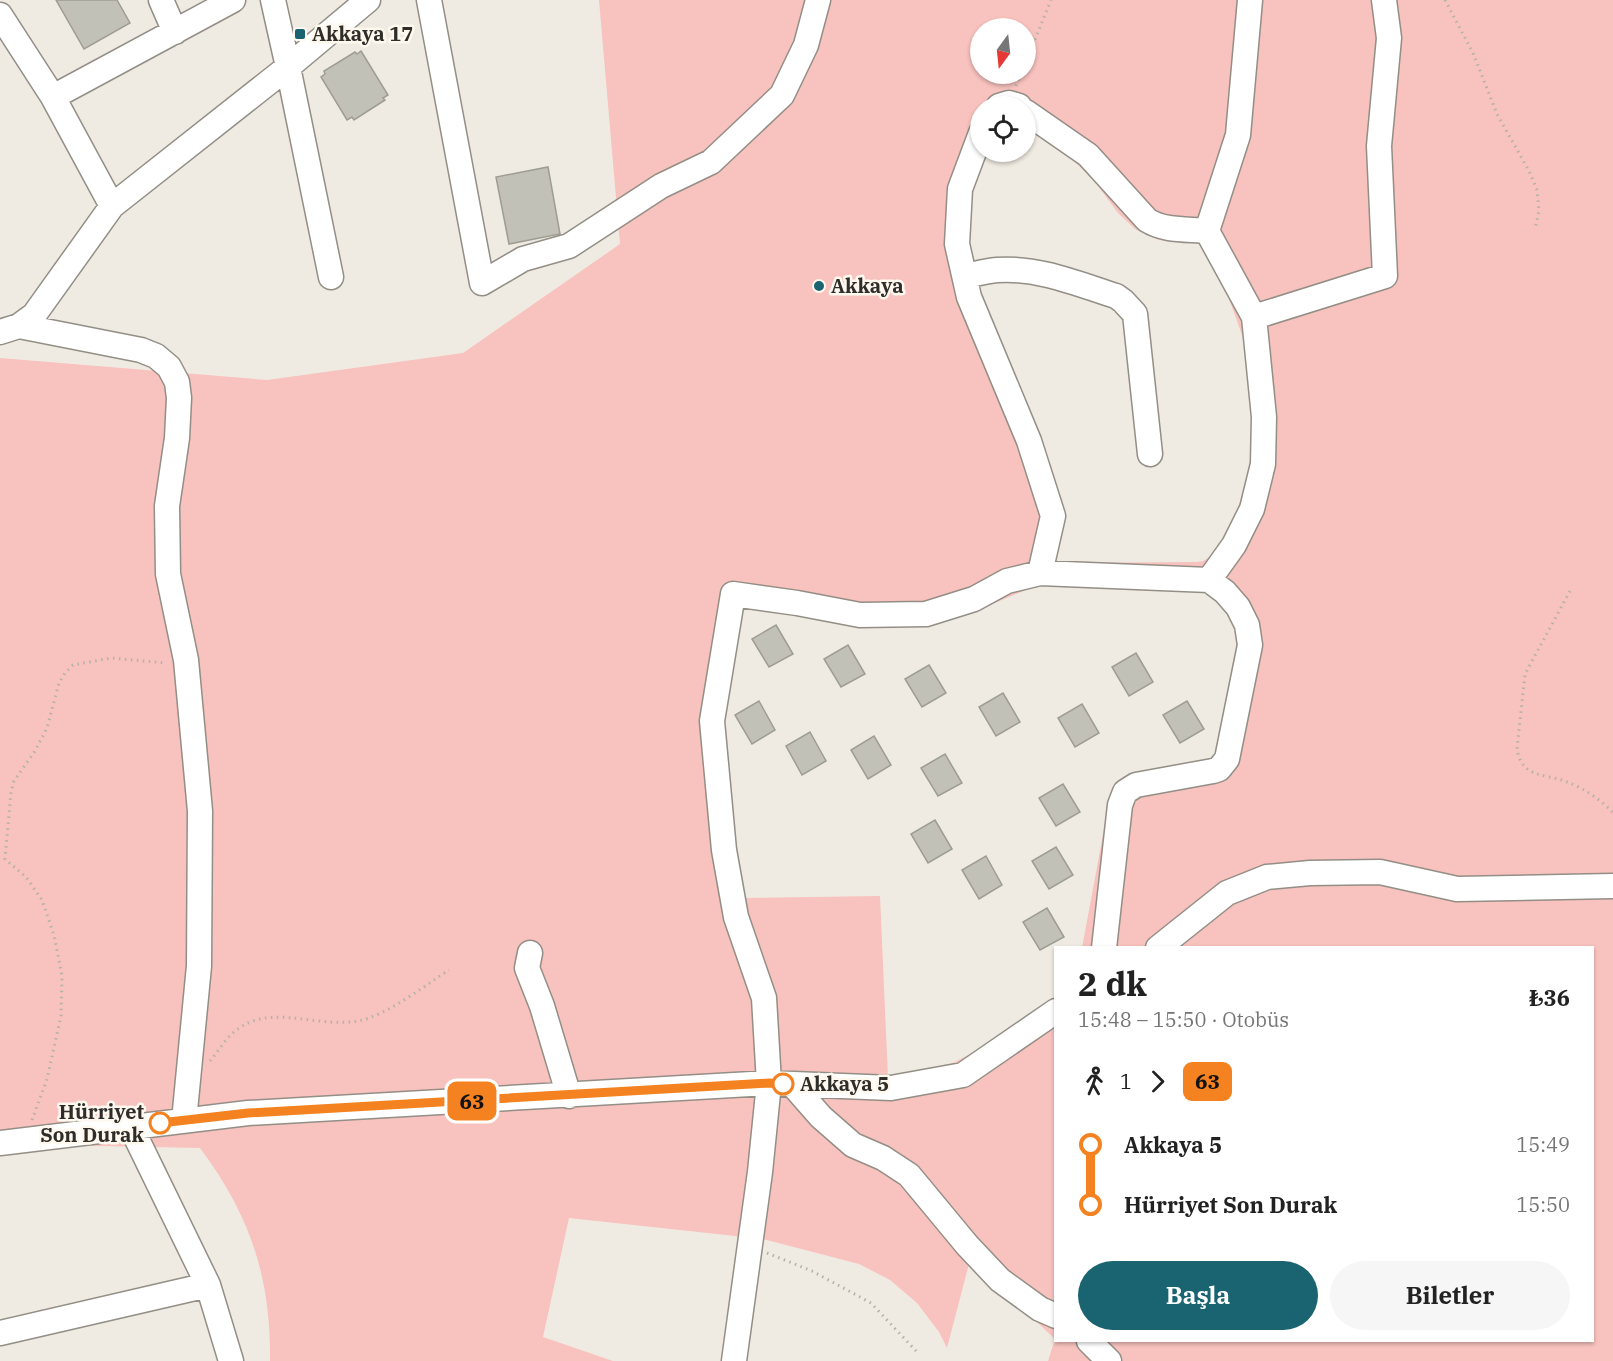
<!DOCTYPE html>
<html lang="tr">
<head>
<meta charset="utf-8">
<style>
	:root { --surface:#fff; --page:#f6f6f6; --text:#222; --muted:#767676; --accent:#196470 }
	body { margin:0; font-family:"IBM Plex Serif",serif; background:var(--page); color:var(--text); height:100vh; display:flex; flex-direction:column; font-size:22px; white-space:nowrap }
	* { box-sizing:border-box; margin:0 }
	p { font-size:20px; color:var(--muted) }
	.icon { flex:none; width:33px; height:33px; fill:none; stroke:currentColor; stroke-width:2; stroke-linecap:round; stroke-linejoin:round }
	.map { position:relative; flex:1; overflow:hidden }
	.panel { position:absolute; left:1054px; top:946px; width:540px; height:396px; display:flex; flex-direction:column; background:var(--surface); border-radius:0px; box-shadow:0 2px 4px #0004 }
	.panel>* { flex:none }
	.badge { padding:0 12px; border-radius:9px; font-size:21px; line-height:39px }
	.needle { width:39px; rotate:195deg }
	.fabs { position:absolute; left:970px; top:18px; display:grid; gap:12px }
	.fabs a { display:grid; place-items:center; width:66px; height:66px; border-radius:50%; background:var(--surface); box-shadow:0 2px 4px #0004; font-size:30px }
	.map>.badge { position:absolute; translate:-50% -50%; box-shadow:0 0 0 3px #fff }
	.legs { display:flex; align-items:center; gap:9px; height:66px; padding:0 24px; font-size:20px }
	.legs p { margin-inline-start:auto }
	.headline { display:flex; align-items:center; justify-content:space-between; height:102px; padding:0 24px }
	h1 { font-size:33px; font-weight:700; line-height:45px }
	.action { display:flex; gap:12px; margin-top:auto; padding:12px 24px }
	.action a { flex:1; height:69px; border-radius:36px; background:var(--accent); color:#fff; font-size:24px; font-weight:700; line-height:69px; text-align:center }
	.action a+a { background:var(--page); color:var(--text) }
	ul { padding:0 24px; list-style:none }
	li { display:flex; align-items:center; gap:21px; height:60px; font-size:22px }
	li i { display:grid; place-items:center; width:9px; height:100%; margin:0 8px; background:currentColor }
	li i::after { content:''; width:15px; height:15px; margin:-8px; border:4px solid; border-radius:50%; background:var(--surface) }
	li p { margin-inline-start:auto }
	li:first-child i { background:linear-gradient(#0000 50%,currentColor 0) }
	li:last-child i { background:linear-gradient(currentColor 50%,#0000 0) }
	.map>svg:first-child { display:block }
	.green { fill:#f8c2be; fill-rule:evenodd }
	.building { fill:#c2c1b8; stroke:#9e9d94; stroke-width:1.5 }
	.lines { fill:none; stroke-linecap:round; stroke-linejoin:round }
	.minor-casing { stroke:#938e86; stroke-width:27 }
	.path { stroke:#b5b1a9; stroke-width:3; stroke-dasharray:1.5 4.5; stroke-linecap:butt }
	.minor { stroke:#fff; stroke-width:24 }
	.line-1-casing { stroke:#fff; stroke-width:14 }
	.line-1 { stroke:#f58220; stroke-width:9 }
	.poi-dot { fill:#196470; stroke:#fef8ef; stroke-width:2 }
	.stop-1-dot { fill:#fff; stroke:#f58220; stroke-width:3 }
	.labels { text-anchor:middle; stroke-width:5; stroke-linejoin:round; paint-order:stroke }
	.poi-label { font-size:20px; font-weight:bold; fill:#2f2d29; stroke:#fef8ef; text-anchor:start }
	.stop-label { font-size:20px; font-weight:bold; fill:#2f2d29; stroke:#fef8ef; text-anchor:start }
</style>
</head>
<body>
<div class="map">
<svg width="1613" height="1361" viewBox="0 0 1613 1361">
	<rect width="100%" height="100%" fill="#f0ebe2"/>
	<path class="green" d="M599,0H1613V1361H1048L1055,1339L970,1260L947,1348L939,1332L917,1303L890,1280L859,1264L763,1239L569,1218L543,1337L613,1361H270C271,1277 250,1215 200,1148L0,1144V358L267,380L463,353L620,244ZM981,28H1026V74H981ZM981,106H1026L1063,150L1095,182L1118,213L1135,229L1159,240L1172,242L1200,241L1228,296L1246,346L1255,448L1246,487L1230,527L1213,555L1203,561L1197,562L1051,563L1041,443L968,268L966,204L981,152ZM1040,584L1131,590L1197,588L1216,597L1241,632L1218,758L1121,782L1107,813L1082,948H1593V1341H1056V998L994,1042L937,1071L888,1078L880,896L738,898L724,720L739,604L878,627L908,625L965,613L990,605Z"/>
	<path class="building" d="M56,0H117L130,23L84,49Z
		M361,51L388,95L383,98L385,100L354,120L352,117L347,120L321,77L325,74L324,71L355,52L357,54Z
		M548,167L560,234L509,244L496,177Z
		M776,625L793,654L769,667L752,639Z
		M848,645L865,674L841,687L824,659Z
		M1136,653L1153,682L1129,696L1112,667Z
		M929,665L946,693L922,707L905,679Z
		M1003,693L1020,722L996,736L979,707Z
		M759,701L775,730L752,744L735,715Z
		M1187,701L1204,729L1180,743L1163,715Z
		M1082,704L1099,733L1075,747L1058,718Z
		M810,732L826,761L802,775L786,746Z
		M874,736L891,765L868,779L851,750Z
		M945,754L962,783L938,796L921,768Z
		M1063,784L1080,812L1056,826L1039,798Z
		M935,820L952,849L928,863L911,834Z
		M1056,847L1073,875L1049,889L1032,861Z
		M986,856L1002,885L979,899L962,870Z
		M1047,908L1064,937L1040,950L1023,922Z"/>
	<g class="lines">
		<defs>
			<path id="minor" d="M161,0L175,32
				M273,0L288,67L331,277
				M429,0L482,283L523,259L569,246L661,186L711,162L782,95L806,45L818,0
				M0,15L53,97L112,206
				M53,97L233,0
				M999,106L1009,103L1019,106
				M1026,112L1088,155L1147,220C1164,231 1186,229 1207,231
				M981,133L960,189L957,244L969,297L1029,441L1053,516L1040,573
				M965,276C975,274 986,271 997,270C1038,267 1078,284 1116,296L1123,301L1135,314L1150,454
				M1254,317L1385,276L1379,146L1389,38L1384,0
				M19,326L141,350L156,356L169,367L177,382L179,398L177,438L167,506L168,574L186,660L200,811L199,966L184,1121
				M0,332L19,326L34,315L112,206L288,67L368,0
				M1209,580L1234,545L1252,509L1263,464L1264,417L1254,317L1207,231L1238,135L1250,0
				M1158,948L1227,893L1267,877L1310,873L1380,872L1457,889L1613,886
				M530,953L527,968L542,1006L569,1096
				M792,1084L821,1117L853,1145L883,1158L909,1175L967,1245L1000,1280L1040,1309L1056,1316
				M0,1143L248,1113L769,1083L891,1088L963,1075L1056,1011
				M208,1285L231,1361
				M0,1333L208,1285L131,1127
				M1089,1341L1109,1361
				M734,1361L760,1172L769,1083L764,998L736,917L724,850L712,721L733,594L797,603L860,615L926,614L974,599L1007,581L1040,573L1209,580L1225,592L1238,607L1247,625L1250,645L1227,759L1219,769L1213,771L1136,785L1125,792L1120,805L1104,948"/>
		</defs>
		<use href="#minor" class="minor-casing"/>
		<path class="path" d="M1445,0L1473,53L1497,114L1529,171L1537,190L1539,210L1535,230
			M1026,62L1051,0
			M1016,86L1021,74
			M1570,591L1525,674L1517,749C1522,779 1545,773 1567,782C1583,788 1602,800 1613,813
			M210,1061C216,1054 221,1046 227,1039C263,998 312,1029 358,1021C386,1016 424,986 449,970
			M32,1120L47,1079L61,1016L62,976L54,935L42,900L26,877L5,859L11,792L14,781L35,751L47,728L59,683L65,673L73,665L111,658L166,663
			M767,1253L812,1271L871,1303L918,1353"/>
		<use href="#minor" class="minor"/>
	</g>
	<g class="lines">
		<defs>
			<path id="line-1" d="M160,1123L248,1113L769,1083L783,1084"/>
		</defs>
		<use href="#line-1" class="line-1-casing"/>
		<use href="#line-1" class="line-1"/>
	</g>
	<g class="poi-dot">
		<rect x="294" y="28" width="12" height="12" rx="3"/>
		<circle cx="819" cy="286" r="6"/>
	</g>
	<g class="stop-1-dot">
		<circle cx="783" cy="1084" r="10"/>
		<circle cx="160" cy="1123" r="10"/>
	</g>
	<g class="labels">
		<g class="poi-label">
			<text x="312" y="41">Akkaya 17</text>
			<text x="831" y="293">Akkaya</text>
		</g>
		<g class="stop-label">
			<text x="800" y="1091">Akkaya 5</text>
			<text x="144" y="1119" text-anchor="end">Hürriyet<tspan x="144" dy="23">Son Durak</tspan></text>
		</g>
	</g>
</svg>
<div class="fabs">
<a><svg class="needle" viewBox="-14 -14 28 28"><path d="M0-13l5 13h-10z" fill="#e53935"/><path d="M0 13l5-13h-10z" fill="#767676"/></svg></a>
<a><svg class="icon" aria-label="locate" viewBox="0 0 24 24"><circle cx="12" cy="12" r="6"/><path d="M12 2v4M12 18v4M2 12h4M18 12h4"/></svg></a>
</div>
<b class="badge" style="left:472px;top:1101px;background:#f58220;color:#111">63</b>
<section class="panel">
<div class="headline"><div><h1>2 dk</h1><p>15:48 – 15:50 · Otobüs</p></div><b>₺36</b></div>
<div class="legs"><svg class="icon" aria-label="walk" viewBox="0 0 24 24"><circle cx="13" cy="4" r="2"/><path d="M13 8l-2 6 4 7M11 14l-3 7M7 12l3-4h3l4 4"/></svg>1<svg class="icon" aria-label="forward" viewBox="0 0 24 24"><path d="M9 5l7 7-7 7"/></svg><b class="badge" style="background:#f58220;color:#111">63</b></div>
<ul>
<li><i style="color:#f58220"></i><b>Akkaya 5</b><p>15:49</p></li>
<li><i style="color:#f58220"></i><b>Hürriyet Son Durak</b><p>15:50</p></li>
</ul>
<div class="action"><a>Başla</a><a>Biletler</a></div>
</section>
</div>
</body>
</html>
